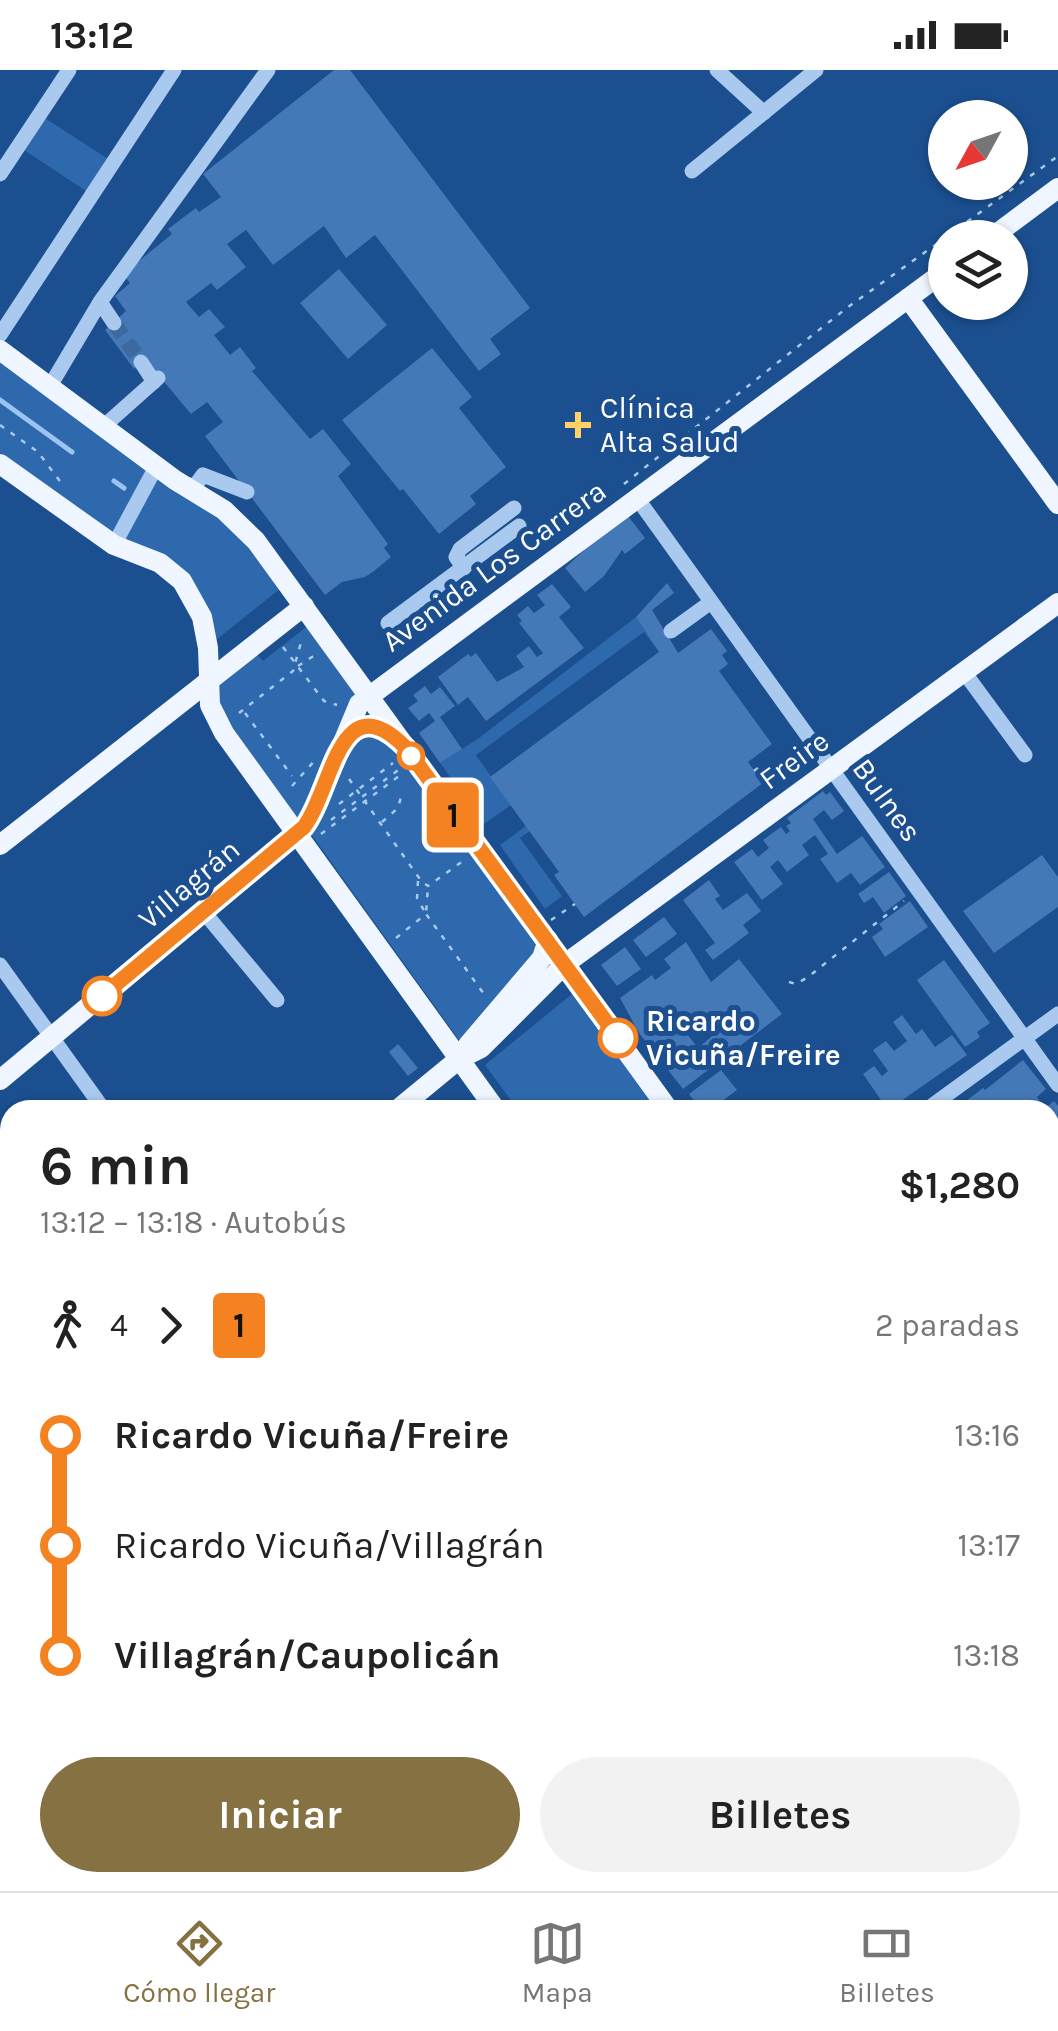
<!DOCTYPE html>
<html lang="es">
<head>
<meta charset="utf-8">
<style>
	:root { --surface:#fff; --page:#f2f2f2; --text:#222; --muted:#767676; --line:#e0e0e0; --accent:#857141 }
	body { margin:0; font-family:Karla,sans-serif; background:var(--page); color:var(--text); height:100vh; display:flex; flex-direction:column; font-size:38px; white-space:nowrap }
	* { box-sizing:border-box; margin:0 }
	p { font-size:32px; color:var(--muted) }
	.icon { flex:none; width:55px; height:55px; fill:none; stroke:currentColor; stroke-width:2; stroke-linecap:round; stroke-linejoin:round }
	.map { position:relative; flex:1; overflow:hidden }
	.drawer { position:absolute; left:0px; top:1030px; width:1060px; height:792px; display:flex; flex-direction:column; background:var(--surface); border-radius:30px 30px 0 0; box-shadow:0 2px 8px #0004 }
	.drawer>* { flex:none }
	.badge { padding:0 20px; border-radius:8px; font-size:35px; line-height:65px }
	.needle { width:65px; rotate:230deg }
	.tools { position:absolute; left:928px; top:30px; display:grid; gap:20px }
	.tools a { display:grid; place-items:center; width:100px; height:100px; border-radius:50%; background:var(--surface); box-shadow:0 2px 8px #0004; font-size:50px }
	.map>.badge { position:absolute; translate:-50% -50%; box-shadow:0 0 0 5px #fff }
	.legs { display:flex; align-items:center; gap:15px; height:110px; padding:0 40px; font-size:32px }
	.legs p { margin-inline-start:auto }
	.overview { display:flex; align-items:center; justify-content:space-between; height:170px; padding:0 40px }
	h1 { font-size:55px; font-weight:700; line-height:75px }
	.action { display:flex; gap:20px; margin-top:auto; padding:20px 40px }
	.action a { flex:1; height:115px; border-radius:60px; background:var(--accent); color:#fff; font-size:40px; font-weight:700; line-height:115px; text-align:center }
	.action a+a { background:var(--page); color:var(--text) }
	ul { padding:0 40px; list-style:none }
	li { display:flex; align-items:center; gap:35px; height:110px; font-size:38px }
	li i { display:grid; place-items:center; width:15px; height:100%; margin:0 12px; background:currentColor }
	li i::after { content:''; width:25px; height:25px; margin:-12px; border:8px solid; border-radius:50%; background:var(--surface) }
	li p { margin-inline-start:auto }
	li:first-child i { background:linear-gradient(#0000 50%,currentColor 0) }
	li:last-child i { background:linear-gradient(currentColor 50%,#0000 0) }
	.status { display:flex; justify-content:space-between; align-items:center; height:70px; padding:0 50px; background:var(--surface); direction:ltr }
	.status svg { height:28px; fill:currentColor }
	.menu { display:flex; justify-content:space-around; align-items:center; height:140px; border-top:2px solid var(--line); background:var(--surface); font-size:28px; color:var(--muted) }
	.menu a { display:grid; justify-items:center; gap:5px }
	.menu .active { color:var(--accent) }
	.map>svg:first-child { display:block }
	.green { fill:#2e69ad }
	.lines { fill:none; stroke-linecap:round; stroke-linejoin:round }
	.stream { stroke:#9cc4f0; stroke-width:5 }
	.building { fill:#4478b7; fill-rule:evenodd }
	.minor-tunnel { stroke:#3d69a0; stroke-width:15; stroke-dasharray:15 8; stroke-linecap:butt }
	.path { stroke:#a9c9ee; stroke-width:2.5; stroke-dasharray:5 8; stroke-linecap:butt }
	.minor { stroke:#a9c9ee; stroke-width:15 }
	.major { stroke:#f0f6ff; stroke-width:20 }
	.line-1-casing { stroke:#fff; stroke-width:22 }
	.line-1 { stroke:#f58220; stroke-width:15 }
	.poi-dot { fill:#ffd166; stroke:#1b4f8f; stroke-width:4 }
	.stop-1-dot { fill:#fff; stroke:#f58220; stroke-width:5 }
	.labels { text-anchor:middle; stroke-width:10; stroke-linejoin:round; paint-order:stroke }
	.poi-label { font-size:30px; fill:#fff; stroke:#1b4f8f; text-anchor:start }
	.street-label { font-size:30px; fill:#fff; stroke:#1b4f8f }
	.stop-label { font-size:30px; font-weight:bold; fill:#fff; stroke:#1b4f8f; text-anchor:start }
</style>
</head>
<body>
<div class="status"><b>13:12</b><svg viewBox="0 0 49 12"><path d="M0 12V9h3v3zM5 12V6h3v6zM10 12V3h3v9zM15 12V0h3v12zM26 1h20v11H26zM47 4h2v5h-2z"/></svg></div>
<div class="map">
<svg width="1058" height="1821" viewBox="0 0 1058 1821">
	<rect width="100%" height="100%" fill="#1b4f8f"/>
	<path class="green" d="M40,45L113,92L92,125L18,76Z
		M0,287L228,451L281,518L211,574L204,540L0,383Z
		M636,547L659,582L644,562L476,685L511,735L484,754L440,693L479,668Z
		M310,554L363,628L295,758L227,663L212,614L254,581L263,591Z
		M362,658H376L407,700L421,709L540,875L459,970L306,757L351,665Z
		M526,756L530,761L520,768L562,826L545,839L500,775Z
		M578,919L666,1040H518L485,995Z
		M1058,1706V1807L1050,1795V1712Z"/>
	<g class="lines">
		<path class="stream" d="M0,330L72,382
			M114,411L124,418"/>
	</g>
	<path class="building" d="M334,0H350L530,238L490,269L501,284L479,301L375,165L346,188L324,156L273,195L246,160L227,174L246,197L217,220L211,213L186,232L199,247L209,239L225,257L214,265L230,285L240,277L256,298L252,301L310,369L323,359L351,394L338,406L388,474L384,478L391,487L374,501L365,507L342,512L325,525L205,366L223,352L207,332L191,344L145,289L134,299L105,260L126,241L115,226L130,213L123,204L172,164L168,159L196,138L199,142L221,127L203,104Z
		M339,199L387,255L348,289L300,233Z
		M432,278L472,327L459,338L506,397L470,426L476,434L439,464L403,419L400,421L342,350Z
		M625,442L645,468L625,484L622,480L604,506L585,522L565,498Z
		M667,513L674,523L652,540L678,583L711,559L727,581L722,585L728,594L719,601L772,674L748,692L763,713L584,847L554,805L559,802L490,707L659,582L636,547Z
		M552,514L571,537L559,547L584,578L486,651L468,627L458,635L438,607L468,584L471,587L476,583L497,612L524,597L516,586L529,576L537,587L543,583L519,553L522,551L517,545L528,536L534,543L545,535L537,525Z
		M425,616L431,624L440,617L455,636L440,647L462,679L440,693L419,663L435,651L429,643L419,651L408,638L418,631L413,625Z
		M823,721L826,725L830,722L844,741L832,750L824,740L813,749L837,784L862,766L885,797L860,815L851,803L837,813L820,789L828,784L815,765L802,775L809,785L787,802L778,790L770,797L783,814L762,830L734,792L752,779L758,787L769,778L763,770L781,757L786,764L790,761L786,756L791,753L787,748Z
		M1042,785L1058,807V837L994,883L963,841Z
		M889,802L906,826L884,843L873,827L864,833L858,824Z
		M709,810L720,826L715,829L723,840L747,823L761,841L743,855L749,863L713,890L705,880L715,873L683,830Z
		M910,831L928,857L885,887L872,867L883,859L879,854Z
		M664,847L677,864L646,887L633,870Z
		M686,872L711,912L739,889L782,944L683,1019L639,963L620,928L652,905L655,910L671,898L664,889ZM679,941L688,952L702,941L718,961L698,978L673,946Z
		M625,877L641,899L617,916L601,895Z
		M944,890L990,953L977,962L980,967L965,977L917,910Z
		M902,945L916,964L922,959L935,977L952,965L967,985L888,1040L863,1004L874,996L882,1006L888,1001L873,980L886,971L894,981L907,971L893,952Z
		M398,974L418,998L408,1006L389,982Z
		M1023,990L1046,1019L1037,1027L1045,1038L1054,1031L1058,1036V1068L1054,1071L1050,1067V1040H1009L1013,1038L1008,1032L997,1040H960L965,1037L962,1034L983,1018L985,1020Z
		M721,1000L737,1020L710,1040H701L689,1024Z
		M1050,1158L1058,1169V1196L1050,1202Z
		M1058,1201V1236L1050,1242V1207Z
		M0,1429L10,1441V1553L0,1559V1512L7,1505L0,1497Z
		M10,1659V1695L0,1702V1666Z
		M10,1734V1812H80L86,1821H9L0,1809V1742Z
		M109,1812H170L158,1821H110L113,1818Z
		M270,1812H301L307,1821H276Z"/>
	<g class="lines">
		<path class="minor-tunnel" d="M114,253L141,292"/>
		<path class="path" d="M946,167L1058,86
			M0,355L38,382L62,414
			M624,414L848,237L945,168
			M283,577L324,631L337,635
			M298,596L315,585
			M239,643L293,601L302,569
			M245,643L292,706
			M754,701L759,697L773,716
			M349,709L422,812L428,816L463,791
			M292,716L316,689
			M339,734L393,693
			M331,750L401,698
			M382,752L398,738L401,727
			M321,764L403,703
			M418,811L417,828L426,844L428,816
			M551,850L575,834
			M396,868L426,844L484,924
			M789,912L796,914L808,907L904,831
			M1050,1611L1058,1622
			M1050,1626L1058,1630
			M1050,1783L1058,1793"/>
		<path class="minor" d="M717,0L764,43
			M692,101L816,0
			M0,104L69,0
			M100,232L114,253
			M0,265L174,0
			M141,292L154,312
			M50,316L100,232L268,0
			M104,356L158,308
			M183,414L195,416L203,405L247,422
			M637,428L1058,1015
			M114,475L157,395
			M464,498L456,487L460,479L514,438
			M388,553L519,456
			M671,561L711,532
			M964,602L1025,685
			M203,841L277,930
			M0,895L104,1040
			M926,1040L1058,944
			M0,1731L10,1723
			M666,1812L672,1821"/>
		<path class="major" d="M991,168L1058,118
			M908,228L1058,434
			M0,280L175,410L224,440L256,471L669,1040
			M0,394L114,475L160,493L182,511L202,547L208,578L210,635L224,663L496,1040
			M0,775L304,536
			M468,975L542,888L548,870
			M0,1010L304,757L316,737L359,634L945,201
			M397,1040L459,989L481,978L565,894L1058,533
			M1050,1360L1058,1354
			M0,1368L10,1359
			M0,1408L10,1420
			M1050,1575L1058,1586
			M1050,1671L1058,1665
			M1050,1811L1057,1821
			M318,1812L325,1821
			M366,1812L391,1816
			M862,1821L872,1812"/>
	</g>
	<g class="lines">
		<defs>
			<path id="line-1" d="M102,926L304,757C333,719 339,610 406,678L618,968"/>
		</defs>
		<use href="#line-1" class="line-1-casing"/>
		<use href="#line-1" class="line-1"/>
	</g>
	<path class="poi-dot" d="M573 340h10v10h10v10h-10v10h-10v-10h-10v-10h10z"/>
	<g class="stop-1-dot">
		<circle cx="411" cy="686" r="12"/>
		<circle cx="102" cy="926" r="18"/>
		<circle cx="618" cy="968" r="18"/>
	</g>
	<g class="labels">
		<g class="poi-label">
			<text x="600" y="348">Clínica<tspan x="600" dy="34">Alta Salud</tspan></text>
		</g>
		<g class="street-label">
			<text transform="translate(494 496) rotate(-36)" y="10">Avenida Los Carrera</text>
			<text transform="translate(794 690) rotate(-36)" y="10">Freire</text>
			<text transform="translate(887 730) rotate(54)" y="10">Bulnes</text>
			<text transform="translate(189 814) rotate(-40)" y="10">Villagrán</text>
		</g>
		<g class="stop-label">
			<text x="646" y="961">Ricardo<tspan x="646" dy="34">Vicuña/Freire</tspan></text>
		</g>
	</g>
</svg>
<div class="tools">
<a><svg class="needle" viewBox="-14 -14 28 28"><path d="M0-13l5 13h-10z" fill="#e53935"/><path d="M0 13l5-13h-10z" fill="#767676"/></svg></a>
<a><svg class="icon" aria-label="layers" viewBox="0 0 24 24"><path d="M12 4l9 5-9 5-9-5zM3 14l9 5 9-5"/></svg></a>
</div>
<b class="badge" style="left:453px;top:745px;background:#f58220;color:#111">1</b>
<section class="drawer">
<div class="overview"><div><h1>6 min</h1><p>13:12 – 13:18 · Autobús</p></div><b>$1,280</b></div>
<div class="legs"><svg class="icon" aria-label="walk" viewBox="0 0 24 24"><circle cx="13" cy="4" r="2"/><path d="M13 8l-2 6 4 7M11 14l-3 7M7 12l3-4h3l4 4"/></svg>4<svg class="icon" aria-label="forward" viewBox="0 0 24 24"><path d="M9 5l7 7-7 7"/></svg><b class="badge" style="background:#f58220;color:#111">1</b><p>2 paradas</p></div>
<ul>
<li><i style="color:#f58220"></i><b>Ricardo Vicuña/Freire</b><p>13:16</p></li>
<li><i style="color:#f58220"></i><span>Ricardo Vicuña/Villagrán</span><p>13:17</p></li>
<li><i style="color:#f58220"></i><b>Villagrán/Caupolicán</b><p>13:18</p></li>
</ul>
<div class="action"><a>Iniciar</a><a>Billetes</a></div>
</section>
</div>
<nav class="menu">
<a class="active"><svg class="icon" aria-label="directions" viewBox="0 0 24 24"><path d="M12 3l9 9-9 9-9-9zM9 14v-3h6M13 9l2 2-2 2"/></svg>Cómo llegar</a>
<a><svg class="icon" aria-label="map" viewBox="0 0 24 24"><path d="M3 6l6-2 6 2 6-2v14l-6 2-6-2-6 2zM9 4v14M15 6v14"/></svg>Mapa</a>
<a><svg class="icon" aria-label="tickets" viewBox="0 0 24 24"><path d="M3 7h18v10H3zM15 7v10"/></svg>Billetes</a>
</nav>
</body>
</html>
